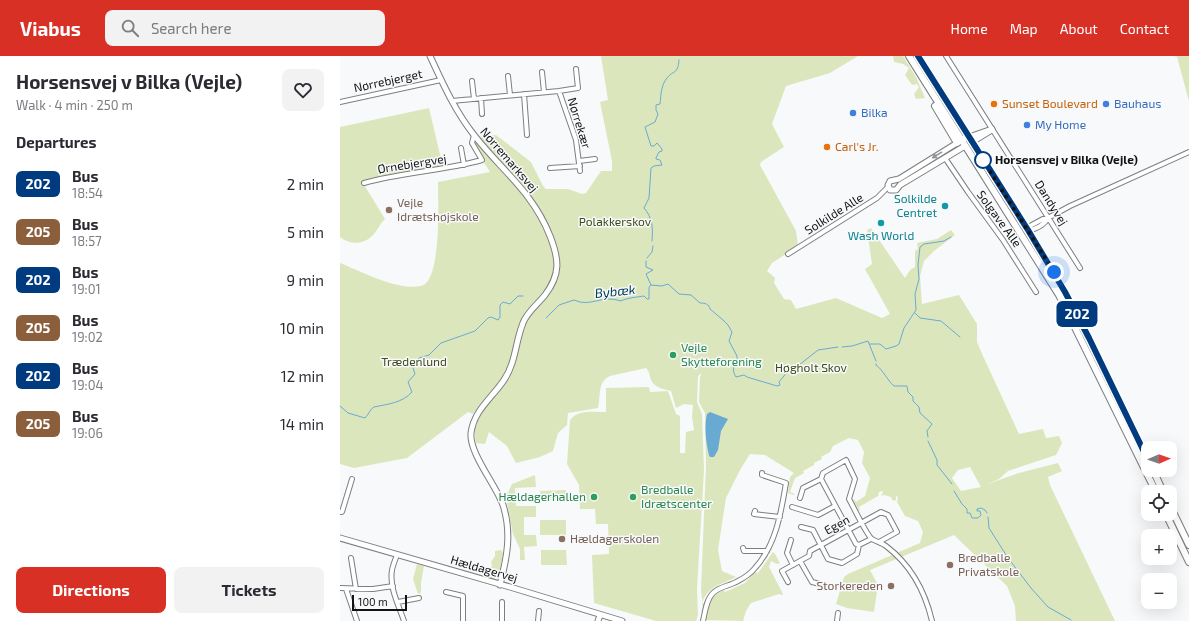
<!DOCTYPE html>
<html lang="en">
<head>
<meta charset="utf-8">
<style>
	:root { --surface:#fff; --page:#f2f2f3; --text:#2b2b33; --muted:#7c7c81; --accent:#d93025 }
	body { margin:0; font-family:"Exo 2",sans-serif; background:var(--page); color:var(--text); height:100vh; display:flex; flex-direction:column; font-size:15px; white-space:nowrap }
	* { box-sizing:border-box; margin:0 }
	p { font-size:13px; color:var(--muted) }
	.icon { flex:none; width:22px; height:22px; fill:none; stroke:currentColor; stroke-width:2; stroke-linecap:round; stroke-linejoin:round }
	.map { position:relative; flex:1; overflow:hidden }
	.sheet { display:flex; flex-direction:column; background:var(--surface); width:340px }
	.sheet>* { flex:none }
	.badge { padding:0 8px; border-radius:6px; font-size:14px; line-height:26px }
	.needle { width:26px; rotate:88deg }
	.tools { position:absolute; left:801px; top:385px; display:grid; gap:8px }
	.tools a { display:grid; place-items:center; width:36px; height:36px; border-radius:8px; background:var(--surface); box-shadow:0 4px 16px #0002; font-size:20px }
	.scale { position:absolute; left:12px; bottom:10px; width:55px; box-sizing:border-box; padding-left:4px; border:2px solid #131314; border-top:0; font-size:11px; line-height:14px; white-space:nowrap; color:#131314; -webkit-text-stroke:3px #f8f9fb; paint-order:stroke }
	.you { position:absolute; width:20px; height:20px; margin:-10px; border:3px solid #fff; border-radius:50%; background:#1a73e8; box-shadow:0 0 0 6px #1a73e833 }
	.map>.badge { position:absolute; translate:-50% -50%; box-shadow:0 0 0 2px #fff }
	h2 { padding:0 16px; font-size:15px; line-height:36px }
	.round { display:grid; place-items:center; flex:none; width:42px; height:42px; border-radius:8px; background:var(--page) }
	.headline { display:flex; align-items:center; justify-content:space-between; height:68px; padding:0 16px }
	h1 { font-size:19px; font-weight:700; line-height:30px }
	.cta { display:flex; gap:8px; margin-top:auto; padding:8px 16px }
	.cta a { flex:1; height:46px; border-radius:8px; background:var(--accent); color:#fff; font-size:16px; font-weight:700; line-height:46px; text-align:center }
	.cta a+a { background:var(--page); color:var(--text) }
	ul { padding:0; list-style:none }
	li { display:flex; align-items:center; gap:12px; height:48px; padding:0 16px }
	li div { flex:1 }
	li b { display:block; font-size:15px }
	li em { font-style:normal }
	li .badge { min-width:44px; font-weight:700; text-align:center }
	header { display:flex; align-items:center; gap:24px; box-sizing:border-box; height:56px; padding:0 20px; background:var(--accent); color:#fff }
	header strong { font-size:19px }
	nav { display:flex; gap:22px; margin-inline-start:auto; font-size:14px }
	.search { width:280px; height:36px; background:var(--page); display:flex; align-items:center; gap:10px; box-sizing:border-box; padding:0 14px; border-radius:8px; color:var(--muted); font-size:15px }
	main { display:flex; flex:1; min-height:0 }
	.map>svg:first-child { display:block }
	.green { fill:#dce6bd; fill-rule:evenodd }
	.water { fill:#69aad2 }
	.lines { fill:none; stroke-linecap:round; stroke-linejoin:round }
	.stream { stroke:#69aad2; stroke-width:1 }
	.minor-casing { stroke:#7d7e80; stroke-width:6 }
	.tertiary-casing { stroke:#7d7e80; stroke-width:7 }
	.secondary-casing { stroke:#7d7e80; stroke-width:8 }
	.minor { stroke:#fff; stroke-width:4 }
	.tertiary { stroke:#fff; stroke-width:5 }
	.secondary { stroke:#fff; stroke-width:6 }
	.oneway { fill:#959595 }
	.line-casing { stroke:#fff; stroke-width:9 }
	.line { stroke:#003b80; stroke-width:6 }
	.walk { stroke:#131314; stroke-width:4; stroke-dasharray:0 7.2 }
	.food-dot { fill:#e8710a; stroke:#f8f9fb; stroke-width:1.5 }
	.shop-dot { fill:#3f7fe0; stroke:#f8f9fb; stroke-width:1.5 }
	.stop-dot { fill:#fff; stroke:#003b80; stroke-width:2 }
	.culture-dot { fill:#0f9aa8; stroke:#f8f9fb; stroke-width:1.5 }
	.education-dot { fill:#8d6e63; stroke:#f8f9fb; stroke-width:1.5 }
	.leisure-dot { fill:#2e9e5b; stroke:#f8f9fb; stroke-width:1.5 }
	.labels { text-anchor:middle; stroke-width:3; stroke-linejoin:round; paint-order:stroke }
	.street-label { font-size:12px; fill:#131314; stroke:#f8f9fb }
	.food-label { font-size:12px; fill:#c56008; stroke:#f8f9fb; text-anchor:start }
	.shop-label { font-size:12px; fill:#366cbe; stroke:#f8f9fb; text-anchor:start }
	.stop-label { font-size:12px; font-weight:bold; fill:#131314; stroke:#f8f9fb; text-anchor:start }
	.culture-label { font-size:12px; fill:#0d838f; stroke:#f8f9fb; text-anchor:end }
	.education-label { font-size:12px; fill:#785e54; stroke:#f8f9fb; text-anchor:start }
	.park-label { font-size:12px; fill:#3f4817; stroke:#f8f9fb }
	.leisure-label { font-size:12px; fill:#27864d; stroke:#f8f9fb; text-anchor:start }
	.water-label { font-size:13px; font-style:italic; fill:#003954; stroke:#f8f9fb }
</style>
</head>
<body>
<header>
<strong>Viabus</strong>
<div class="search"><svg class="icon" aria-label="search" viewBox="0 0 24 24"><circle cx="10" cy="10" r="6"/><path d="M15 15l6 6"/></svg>Search here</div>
<nav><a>Home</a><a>Map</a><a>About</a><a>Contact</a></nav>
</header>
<main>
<section class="sheet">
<div class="headline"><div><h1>Horsensvej v Bilka (Vejle)</h1><p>Walk · 4 min · 250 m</p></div><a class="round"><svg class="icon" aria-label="heart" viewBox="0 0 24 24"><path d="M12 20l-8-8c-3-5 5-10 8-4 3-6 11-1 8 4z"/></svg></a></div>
<h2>Departures</h2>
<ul>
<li><span class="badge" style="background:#003b80;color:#fff">202</span><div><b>Bus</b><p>18:54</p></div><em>2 min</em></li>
<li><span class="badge" style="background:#8b5e3c;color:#fff">205</span><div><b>Bus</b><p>18:57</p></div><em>5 min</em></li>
<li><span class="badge" style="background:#003b80;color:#fff">202</span><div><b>Bus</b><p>19:01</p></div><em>9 min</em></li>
<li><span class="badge" style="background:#8b5e3c;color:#fff">205</span><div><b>Bus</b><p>19:02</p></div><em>10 min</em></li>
<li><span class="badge" style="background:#003b80;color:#fff">202</span><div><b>Bus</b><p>19:04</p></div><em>12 min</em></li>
<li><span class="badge" style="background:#8b5e3c;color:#fff">205</span><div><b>Bus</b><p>19:06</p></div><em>14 min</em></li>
</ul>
<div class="cta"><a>Directions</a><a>Tickets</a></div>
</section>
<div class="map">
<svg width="849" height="565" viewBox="0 0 849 565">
	<rect width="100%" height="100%" fill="#f8f9fb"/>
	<path class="green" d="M261,0H518L490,17L446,30L432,68L444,91L421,106L420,109L456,175L458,190L432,207L427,215L435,222L434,227L444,243L451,244L456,253L496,242L542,262L550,258L525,213L532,208L527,174L531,172L565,222L570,214L575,211V195L578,193L577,187L597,183L611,174L615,179L594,195L584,205L580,220L582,248L619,239L637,268V286L643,300L679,378L703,373L706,382L719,380L722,387L716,399L668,415L659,423L648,428L679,417L718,407L722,415L708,421L710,429L775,565H676L675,550L667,530L614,479L530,514L538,529L534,556L507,552L496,548L504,521L508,518L580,487L583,476L578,465L565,460L557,446L558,441L556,440V444L553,445L551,441L544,439L541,440L543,436L542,435L539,436L538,440L519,451L520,454L519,455L513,444L514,443L516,446L525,440L530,422L522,407L524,396L518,384L509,382L493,390L490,396L481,401L482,403L474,407V409L463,415L464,417L455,422L450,436L455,438L454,439L448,437L450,421L454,417L425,399L410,398L400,414L386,442L378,494L382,515L396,521C381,529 369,529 362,547L365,548L363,552L361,534L366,410L365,357L359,346L360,321L362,317L358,320L357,346L362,358L364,414L357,533L358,559L356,565H316L254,547L252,499L269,498L268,468H256L255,453H240L239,429L227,408L230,364C238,353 254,356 266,356V332L309,331L310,336L328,335L336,358L340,360V397H345L346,376L354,374L352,361L353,349L344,348L336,352L331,335C323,333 315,332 311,324C309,319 310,316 306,312L270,320C257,326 261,340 258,352L228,357L227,369L218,377L213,395L200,401L176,407L167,390L149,376L145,388L136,387C135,379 133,368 137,360C144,346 161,336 167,321C175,303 176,281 187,264C199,245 219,233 220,210C219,202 216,194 213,186C200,143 168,113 139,81L156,79L191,106L203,130L206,133H228L242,138L246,137L261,115H272V105L260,46L268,44ZM630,411L641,431L621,435L612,422L618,414Z
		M553,0H563L576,21L585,42L576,43L574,38L579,31L577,28L572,29L565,19L569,12L563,8L554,6Z
		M834,0H849V45L837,1Z
		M89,52L103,111L47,119L23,127L45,163C40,167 38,174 33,179C24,189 10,189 0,181V71Z
		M136,85L184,137L203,168L214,198L215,215L208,232L190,253L170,308L163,322L133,358L128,356L67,402L14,412L0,408V207C22,216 59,235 81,230C102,226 98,143 98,126L150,116L135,92Z
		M195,419L196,431L175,432L176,450H196V461H184V479H196L197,490L184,491L185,504H180V493L173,478L166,441L172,428Z
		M226,434V444H200V435Z
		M200,464H226V479H200Z
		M161,494L163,497L160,516L156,518L158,520L154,523L147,521L152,509L151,506L155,500V495Z
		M201,494H226L227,509H201Z
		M433,496L435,498L440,507L437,508L431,505L429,511L443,538L442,539L439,538L411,547L406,555L403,565L365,564C368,551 370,539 384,534L385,536L405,527L415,516L418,517Z
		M77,508L84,510L81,527V537L78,538L73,523Z"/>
	<path class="water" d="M370,356L388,363L381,375L378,394L374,401H370L369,399C366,387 364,370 367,358Z"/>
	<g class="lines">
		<path class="stream" d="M312,185C313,173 313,162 304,152L309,142L311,112L314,110L322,109L320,104L316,103V102L319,96L322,95V93L317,87L314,90H311L305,71L315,66L318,58L316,54V49L320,48C321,39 321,29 327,22C333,14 338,19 339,4
			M307,202L312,196L313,190
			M306,205V211L313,214L306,218L311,229
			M575,257L580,262L601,265L620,281
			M206,262L219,249L234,244C251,252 261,238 281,245C286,242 298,241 304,240L307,243H309V231L311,229L322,230L328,228L339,238L351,239L360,247C365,247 369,248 370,253L383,264L388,269L392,276L389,285L397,300V307C393,311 392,315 396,321L404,319L407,321L437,330L440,329L439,326L448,315L454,313L478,294L498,291
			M530,288H540L546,293L556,290L559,288L564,272L576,254L575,238L579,223L578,209L580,191L584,188L604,185L611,181
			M502,291L512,290L528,285L536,305
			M536,308V309C544,315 547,324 554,330H567L568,336L573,341V345L579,351L580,357L592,368L587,375L588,381
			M0,350L8,357L25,362C29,358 30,353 34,351C48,348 62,347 72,336L68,326L75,318L72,309L79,302L89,299L101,287L135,275L148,262L151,261L158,264L160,261V249L163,246L170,248L178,240H183
			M588,385L597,404V409L612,428
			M614,435L622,448L627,453V457H630L632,462H638L641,459L640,455H637V453L641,452L645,454L647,457
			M648,461L649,472L668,502L691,532L708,551L731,564"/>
		<defs>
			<path id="minor" d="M606,0L740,212
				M202,16L204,36
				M168,20L170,39
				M132,25L134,43
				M219,35L236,84L240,115
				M184,38L187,79
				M141,42L142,58
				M112,45L219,35L238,32L236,13
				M0,46L101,24
				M121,92L124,109
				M605,102L628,136L663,184L696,236
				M239,105L255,103
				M210,112L240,110
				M24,127C63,116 103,115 142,104L132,87L134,79
				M688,174L690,170L703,163L708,162L730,150L849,96
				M688,174C696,174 705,168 708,162
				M448,198L537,142L548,131
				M481,423L483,417L506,404L515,423L509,443C513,450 527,480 532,483C537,486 542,487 546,490C571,509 585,535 592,565
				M481,423L516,488L519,489L531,483
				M460,442L463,432L481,423
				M452,451L478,459L495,450
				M415,455L414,458L440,461
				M0,456H2L12,423
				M461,471L473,474L488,503L502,507L517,498L519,489
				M451,484L447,497L453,509
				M403,492L404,495H427
				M57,499C55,504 53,509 52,514C49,531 59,550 64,565
				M11,502L16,533
				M460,505L472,526L480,528
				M448,526L442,515L469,500L470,495L541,456L548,459L557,476L539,486
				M0,532L33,533L53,530
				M6,533L17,565
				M106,536L123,540V565
				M58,546L79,542
				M162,565V546
				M198,565L199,555
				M363,565C365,556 366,544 373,537C380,530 390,530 398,525C404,522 411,517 415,512C436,489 441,457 446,427L422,419V417
				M497,565L498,557"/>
			<path id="tertiary" d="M90,0C103,28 115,55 134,79C161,114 193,136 210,180C219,203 221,218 205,239C198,248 187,256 183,267C175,287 176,306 164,324C152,342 134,354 131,377C129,397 156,429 163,449C172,477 167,501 160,529
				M629,81L652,73
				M632,86L650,75
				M617,87L559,123L550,125L548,129L550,134H556L560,129L625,90
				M0,482L170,531L282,565
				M258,565L260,559"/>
			<path id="secondary" d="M569,0L719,239L816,436
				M578,0L714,217L737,259L808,404
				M595,50L617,87L624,83
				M813,414L823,436
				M830,450L849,489
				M826,458L849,506"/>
		</defs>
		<use href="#minor" class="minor-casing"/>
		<use href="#tertiary" class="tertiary-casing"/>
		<use href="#secondary" class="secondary-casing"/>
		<use href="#minor" class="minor"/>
		<use href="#tertiary" class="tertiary"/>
		<use href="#secondary" class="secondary"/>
	</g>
	<defs><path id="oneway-solid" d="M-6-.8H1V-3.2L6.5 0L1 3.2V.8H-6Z"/></defs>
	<use class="oneway" href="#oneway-solid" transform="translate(597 99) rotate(148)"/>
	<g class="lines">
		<defs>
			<path id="line" d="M578,0L688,174L725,236L749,282L808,404"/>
		</defs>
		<use href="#line" class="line-casing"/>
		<use href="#line" class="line"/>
		<path class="walk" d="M643,104L641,101L714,216"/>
	</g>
	<g class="food-dot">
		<circle cx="654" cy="48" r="4"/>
		<circle cx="487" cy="91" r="4"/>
	</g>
	<g class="shop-dot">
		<circle cx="766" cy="48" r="4"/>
		<circle cx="513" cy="57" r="4"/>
		<circle cx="687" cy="69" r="4"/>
	</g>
	<circle class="stop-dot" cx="643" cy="104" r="8"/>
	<g class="culture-dot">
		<circle cx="605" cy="150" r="4"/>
		<circle cx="541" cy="167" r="4"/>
	</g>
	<g class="education-dot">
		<circle cx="49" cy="154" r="4"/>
		<circle cx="222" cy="483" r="4"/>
		<circle cx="610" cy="509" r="4"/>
		<circle cx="551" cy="530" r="4"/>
	</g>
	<g class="leisure-dot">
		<circle cx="333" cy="299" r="4"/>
		<circle cx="254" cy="441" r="4"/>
		<circle cx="293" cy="441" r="4"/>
	</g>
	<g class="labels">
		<g class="street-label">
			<text transform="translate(48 25) rotate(-12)" y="4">Nørrebjerget</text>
			<text transform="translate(239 67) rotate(73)" y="4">Nørrekær</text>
			<text transform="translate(169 104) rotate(49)" y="4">Nørremarksvej</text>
			<text transform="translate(72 108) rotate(-9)" y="4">Ørnebjergvej</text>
			<text transform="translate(711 147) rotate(58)" y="4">Dandyvej</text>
			<text transform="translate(494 158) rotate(-32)" y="4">Solkilde Alle</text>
			<text transform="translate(659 163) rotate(54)" y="4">Solgave Alle</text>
			<text transform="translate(497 469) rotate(-29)" y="4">Egen</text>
			<text transform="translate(144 513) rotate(16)" y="4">Hældagervej</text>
		</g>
		<g class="food-label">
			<text x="662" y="52">Sunset Boulevard</text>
			<text x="495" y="95">Carl's Jr.</text>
		</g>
		<g class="shop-label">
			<text x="774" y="52">Bauhaus</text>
			<text x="521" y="61">Bilka</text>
			<text x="695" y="73">My Home</text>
		</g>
		<g class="stop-label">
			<text x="655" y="108">Horsensvej v Bilka (Vejle)</text>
		</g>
		<g class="culture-label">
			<text x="597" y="147">Solkilde<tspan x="597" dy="14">Centret</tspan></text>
			<text x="541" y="184" text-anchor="middle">Wash World</text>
		</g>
		<g class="education-label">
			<text x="57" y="151">Vejle<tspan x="57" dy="14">Idrætshøjskole</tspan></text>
			<text x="230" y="487">Hældagerskolen</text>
			<text x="618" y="506">Bredballe<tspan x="618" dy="14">Privatskole</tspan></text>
			<text x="543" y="534" text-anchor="end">Storkereden</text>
		</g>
		<g class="park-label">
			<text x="275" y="170">Polakkerskov</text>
			<text x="74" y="310">Trædenlund</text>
			<text x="471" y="316">Høgholt Skov</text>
		</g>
		<g class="leisure-label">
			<text x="341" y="296">Vejle<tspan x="341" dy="14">Skytteforening</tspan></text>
			<text x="301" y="438">Bredballe<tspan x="301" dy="14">Idrætscenter</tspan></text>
			<text x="246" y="445" text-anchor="end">Hældagerhallen</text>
		</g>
		<g class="water-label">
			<text transform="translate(275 235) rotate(-6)" y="5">Bybæk</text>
		</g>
	</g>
</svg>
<div class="tools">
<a><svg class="needle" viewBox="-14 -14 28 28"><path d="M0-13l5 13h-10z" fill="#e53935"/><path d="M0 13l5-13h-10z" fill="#7c7c81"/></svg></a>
<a><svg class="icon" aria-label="locate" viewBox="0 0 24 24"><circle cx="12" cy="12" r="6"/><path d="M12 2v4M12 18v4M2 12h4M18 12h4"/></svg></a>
<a>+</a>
<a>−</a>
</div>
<div class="scale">100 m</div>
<div class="you" style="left:714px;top:216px"></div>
<b class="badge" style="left:737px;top:258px;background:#003b80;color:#fff">202</b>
</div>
</main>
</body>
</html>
